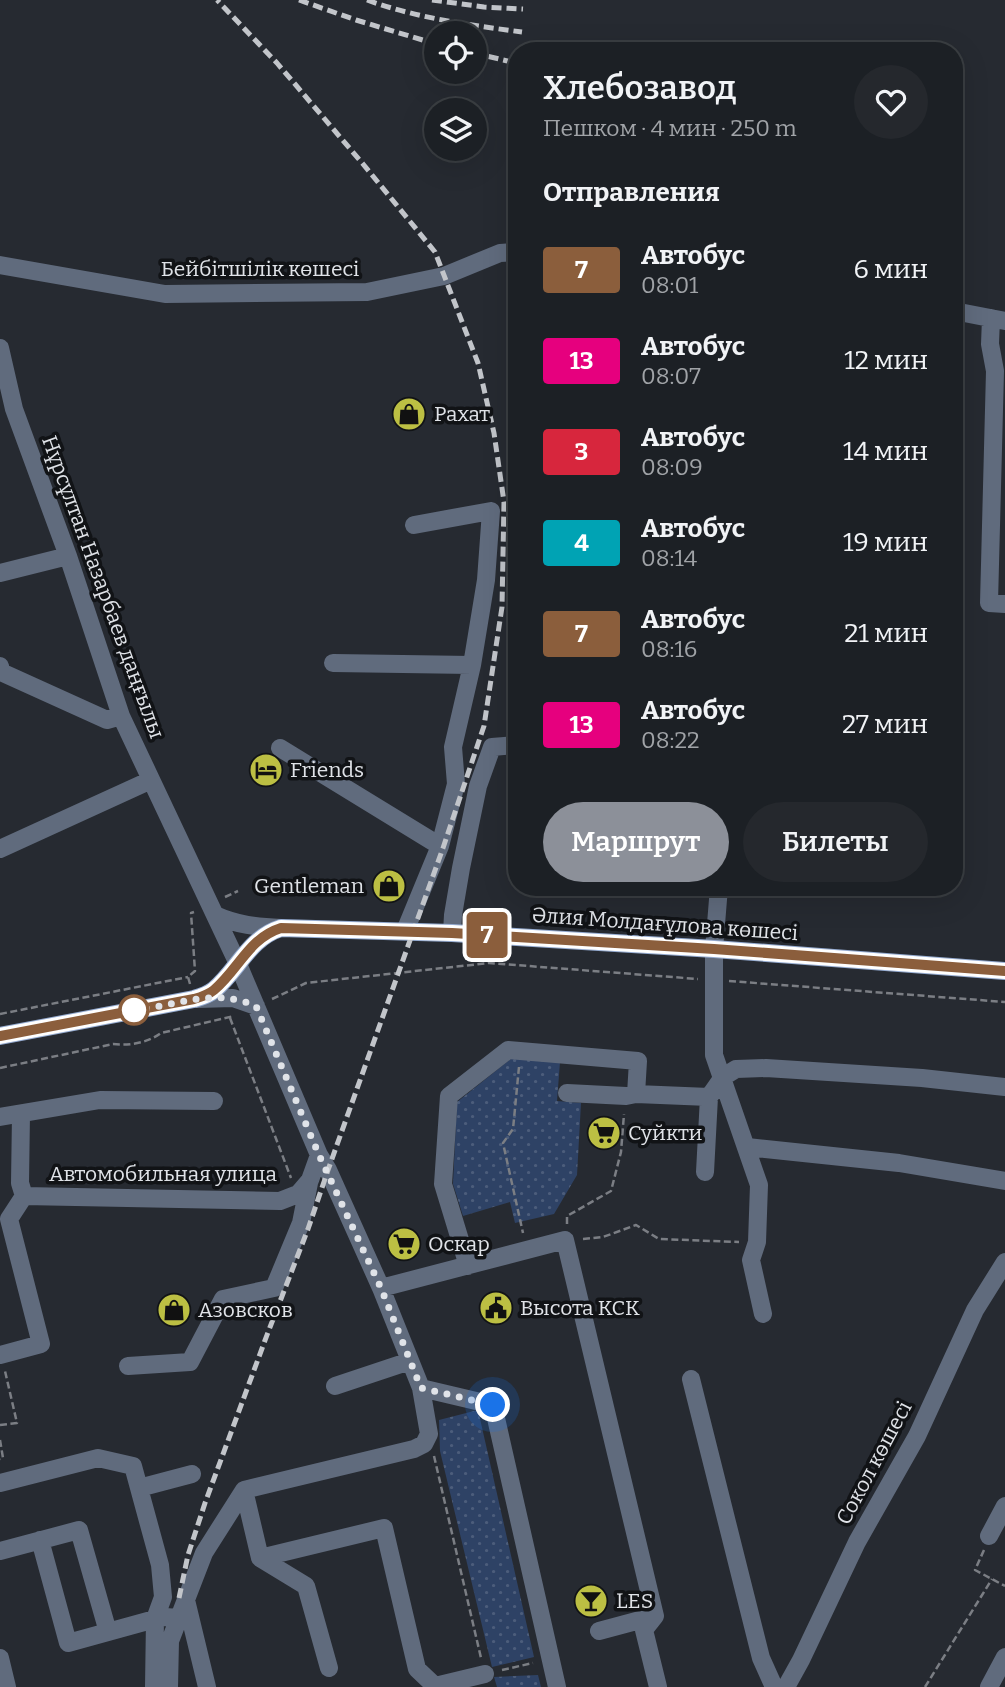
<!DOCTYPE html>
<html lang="ru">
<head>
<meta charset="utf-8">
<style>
	:root { --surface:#1c2025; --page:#25282d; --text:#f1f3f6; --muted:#a0a3a7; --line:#3a3e42; --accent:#8c9099 }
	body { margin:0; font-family:Bitter,serif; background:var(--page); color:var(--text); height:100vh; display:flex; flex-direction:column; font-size:26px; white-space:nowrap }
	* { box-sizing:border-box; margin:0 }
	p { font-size:23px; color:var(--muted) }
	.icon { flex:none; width:38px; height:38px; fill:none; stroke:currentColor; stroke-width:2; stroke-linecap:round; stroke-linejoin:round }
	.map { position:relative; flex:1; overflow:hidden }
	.side { position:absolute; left:508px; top:42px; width:455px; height:854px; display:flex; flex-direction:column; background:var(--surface); border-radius:28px; box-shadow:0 7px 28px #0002,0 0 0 2px var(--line) }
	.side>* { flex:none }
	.badge { padding:0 14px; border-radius:5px; font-size:24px; line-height:46px }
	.controls { position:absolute; left:424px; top:21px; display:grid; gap:14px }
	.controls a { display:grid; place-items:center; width:63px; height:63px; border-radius:50%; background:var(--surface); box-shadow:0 7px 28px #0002,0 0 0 2px var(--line); font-size:35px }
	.you { position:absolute; width:35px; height:35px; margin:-18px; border:5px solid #fff; border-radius:50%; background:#1a73e8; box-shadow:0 0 0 10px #1a73e833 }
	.map>.badge { position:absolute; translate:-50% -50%; box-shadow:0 0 0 4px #fff }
	h2 { padding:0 35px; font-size:26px; line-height:63px }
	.round { display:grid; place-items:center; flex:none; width:74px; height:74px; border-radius:37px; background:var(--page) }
	.overview { display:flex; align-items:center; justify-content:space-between; height:119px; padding:0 35px }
	h1 { font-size:33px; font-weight:600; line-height:52px }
	.cta { display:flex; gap:14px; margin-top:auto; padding:14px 35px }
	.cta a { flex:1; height:80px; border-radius:42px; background:var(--accent); color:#fff; font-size:28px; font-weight:600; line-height:80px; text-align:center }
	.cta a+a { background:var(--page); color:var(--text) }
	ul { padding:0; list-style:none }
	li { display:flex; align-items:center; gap:21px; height:91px; padding:0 35px }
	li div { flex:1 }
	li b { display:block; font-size:26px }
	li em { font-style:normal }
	li .badge { min-width:77px; font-weight:700; text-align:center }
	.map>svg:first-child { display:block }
	.green { fill:url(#green-dots) }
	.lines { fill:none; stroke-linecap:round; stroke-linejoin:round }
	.path { stroke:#7b7e84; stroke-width:2.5; stroke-dasharray:7 3.5; stroke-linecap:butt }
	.minor { stroke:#606b7d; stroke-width:18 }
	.major { stroke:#95abd0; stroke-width:18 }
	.rail { stroke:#c2c5ca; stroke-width:5; stroke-dasharray:10 5; stroke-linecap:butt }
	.line-casing { stroke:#fff; stroke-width:16 }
	.line { stroke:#8b5e3c; stroke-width:10 }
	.walk { stroke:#e0e3e8; stroke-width:7; stroke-dasharray:0 12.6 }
	.stop-dot { fill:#fff; stroke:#8b5e3c; stroke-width:3.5 }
	.labels { text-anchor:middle; stroke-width:7; stroke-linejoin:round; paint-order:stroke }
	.street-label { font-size:21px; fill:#e0e3e8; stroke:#111316 }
	.poi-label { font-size:21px; fill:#e0e3e8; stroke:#111316; text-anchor:start }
</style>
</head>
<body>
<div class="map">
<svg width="1005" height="1687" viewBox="0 0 1005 1687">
	<defs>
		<pattern id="green-dots" width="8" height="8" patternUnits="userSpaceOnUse" patternTransform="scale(1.75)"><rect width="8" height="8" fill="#2e4265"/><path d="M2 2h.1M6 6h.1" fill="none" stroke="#4c5d7b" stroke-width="1.8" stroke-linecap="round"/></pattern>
	</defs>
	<rect width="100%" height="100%" fill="#262a31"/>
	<path class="green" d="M512,1058L560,1062L557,1101L581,1103L577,1175L554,1214L515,1223L510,1202L463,1216L453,1184L457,1102Z
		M478,1410L534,1657L492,1667L440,1451L439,1420Z
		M538,1675L541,1687H497L494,1677Z"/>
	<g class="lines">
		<path class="path" d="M225,897L238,891
			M729,981L1005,1002
			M190,984L188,977L195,971L191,913L194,912
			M272,999L306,983L489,963L698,979
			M0,1014L188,977
			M230,1018L291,1178
			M519,1067L513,1129L503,1143L523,1233
			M0,1068L113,1044C128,1046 148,1043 161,1033L234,1016
			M567,1224V1216L611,1191L621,1152L624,1114
			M583,1239L603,1237L636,1225L659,1239L739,1242
			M0,1425L17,1423L5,1371
			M0,1440L3,1458L0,1459
			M434,1456L481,1658
			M984,1550L975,1570L1005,1586
			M502,1670L533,1663
			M925,1687L992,1579"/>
		<path class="minor" d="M0,265L165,294L367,292L444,276L500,253L516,252
			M954,311L1005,321
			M991,318L990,344L995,371L989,603L1005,604
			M0,348L14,409L68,556L121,716L238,964L319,1155L328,1170L381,1288L421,1388L493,1405L557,1687
			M0,573L68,556
			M333,663L472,665
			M0,666L1,672L107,720L121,716
			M280,748L440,846
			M0,849L151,780
			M719,887L714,949V1055L759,1185L757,1242L751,1260L763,1314
			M215,915C237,925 257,927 281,928
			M405,931L440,846L456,784L453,747L472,665L486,580L491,511L414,525
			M452,933L453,915L461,868L478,786L492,747L516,745
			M197,999L233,998L256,1006
			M567,1093L626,1096L636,1094
			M21,1114L20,1183L24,1196
			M0,1117L100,1100L214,1101
			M747,1147L899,1163L1005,1181
			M705,1172L709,1097
			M24,1196L280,1201L298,1194L310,1180L319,1155
			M468,1266L443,1184L449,1096L508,1050L638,1061L636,1094L709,1097L723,1077L736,1069L766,1068L922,1078L1005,1087
			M381,1288L565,1240L655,1616L599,1631
			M0,1355L41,1344L9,1219L24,1196
			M128,1366L190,1362L223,1299L274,1288L301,1223L309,1183
			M691,1379L761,1658L774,1687
			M335,1386L410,1361
			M421,1388L429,1434L424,1444L414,1449L244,1490L260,1558L384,1528L417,1669L435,1686L485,1674
			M0,1483L98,1458L133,1466L160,1565L163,1597L155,1619L154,1687
			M139,1488L192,1474
			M989,1536L1005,1506
			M40,1540L68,1643L155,1619L165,1617L179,1618
			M0,1551L79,1530L108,1632
			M260,1558L306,1586L329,1668
			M186,1600L207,1687
			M655,1616L644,1630L658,1687
			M0,1658L7,1687
			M169,1687L170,1641L204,1553L244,1490
			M786,1687L801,1660L857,1542L917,1436L975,1310L1005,1262
			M989,1687L1005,1657"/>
		<path class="major" d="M0,1036L194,999C201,997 208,995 214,990C238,970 249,938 281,928L452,933L714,949L1005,971"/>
		<path class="rail" d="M299,0L356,20L436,44
			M367,0C417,18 469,25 522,32
			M432,0L484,7L523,9
			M474,53L516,63
			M179,1598L188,1555L205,1503L267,1335L308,1229L328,1170L443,848L484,726L502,607L504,502L494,433L478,363L435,252L363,164L277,63L217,0"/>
	</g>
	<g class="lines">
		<defs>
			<path id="line" d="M0,1036L194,999C201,997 208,995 214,990C238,970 249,938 281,928L452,933L714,949L1005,971"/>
		</defs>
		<use href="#line" class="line-casing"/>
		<use href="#line" class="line"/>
		<path class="walk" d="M134,1010C177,1006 212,987 256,1006L319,1155L381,1288L421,1388L493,1405"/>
	</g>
	<defs>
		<symbol id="shop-disc" viewBox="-11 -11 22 22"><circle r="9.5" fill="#bcbf43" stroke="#111316"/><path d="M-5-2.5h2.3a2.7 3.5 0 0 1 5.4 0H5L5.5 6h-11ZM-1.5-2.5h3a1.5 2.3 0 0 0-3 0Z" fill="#111"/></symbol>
		<symbol id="hotel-disc" viewBox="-11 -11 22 22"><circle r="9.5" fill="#bcbf43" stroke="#111316"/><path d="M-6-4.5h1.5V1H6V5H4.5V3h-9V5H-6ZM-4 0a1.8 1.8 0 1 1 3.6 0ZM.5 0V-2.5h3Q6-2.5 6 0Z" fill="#111"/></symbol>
		<symbol id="supermarket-disc" viewBox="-11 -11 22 22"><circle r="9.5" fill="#bcbf43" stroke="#111316"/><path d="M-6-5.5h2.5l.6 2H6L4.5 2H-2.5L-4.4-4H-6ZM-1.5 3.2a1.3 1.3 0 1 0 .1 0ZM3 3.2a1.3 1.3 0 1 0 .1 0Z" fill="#111"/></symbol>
		<symbol id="civic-disc" viewBox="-11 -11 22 22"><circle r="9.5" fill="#bcbf43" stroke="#111316"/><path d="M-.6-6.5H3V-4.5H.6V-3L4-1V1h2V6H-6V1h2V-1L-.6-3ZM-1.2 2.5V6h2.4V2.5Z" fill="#111"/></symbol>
		<symbol id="bar-disc" viewBox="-11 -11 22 22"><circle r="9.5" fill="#bcbf43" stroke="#111316"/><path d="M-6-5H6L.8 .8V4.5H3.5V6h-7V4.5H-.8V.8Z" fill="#111"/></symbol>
	</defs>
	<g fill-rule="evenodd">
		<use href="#shop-disc" x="390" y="395" width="38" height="38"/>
		<use href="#hotel-disc" x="247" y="751" width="38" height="38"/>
		<use href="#shop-disc" x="370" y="867" width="38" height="38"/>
		<use href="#supermarket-disc" x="585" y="1114" width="38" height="38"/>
		<use href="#supermarket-disc" x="385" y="1225" width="38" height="38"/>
		<use href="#civic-disc" x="477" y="1289" width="38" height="38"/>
		<use href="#shop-disc" x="155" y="1291" width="38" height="38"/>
		<use href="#bar-disc" x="572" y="1582" width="38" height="38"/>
	</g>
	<circle class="stop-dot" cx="134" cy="1010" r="14"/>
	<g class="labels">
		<g class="street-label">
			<text x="260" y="276">Бейбітшілік көшесі</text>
			<text transform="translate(103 587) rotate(70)" y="7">Нұрсұлтан Назарбаев даңғылы</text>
			<text transform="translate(665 924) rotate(4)" y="7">Әлия Молдағұлова көшесі</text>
			<text x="163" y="1181">Автомобильная улица</text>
			<text transform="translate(874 1463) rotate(-62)" y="7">Сокол көшесі</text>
		</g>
		<g class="poi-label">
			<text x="434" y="421">Рахат</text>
			<text x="290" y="777">Friends</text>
			<text x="364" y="893" text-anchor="end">Gentleman</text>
			<text x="628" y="1140">Суйкти</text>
			<text x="428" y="1251">Оскар</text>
			<text x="520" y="1315">Высота КСК</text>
			<text x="198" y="1317">Азовсков</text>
			<text x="616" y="1608">LES</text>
		</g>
	</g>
</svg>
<div class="controls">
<a><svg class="icon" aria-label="locate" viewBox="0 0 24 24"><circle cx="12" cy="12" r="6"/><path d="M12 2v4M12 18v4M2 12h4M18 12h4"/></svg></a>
<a><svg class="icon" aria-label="layers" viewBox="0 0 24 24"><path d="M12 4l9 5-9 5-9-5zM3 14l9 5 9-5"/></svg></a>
</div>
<div class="you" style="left:493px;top:1405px"></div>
<b class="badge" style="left:487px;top:935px;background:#8b5e3c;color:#fff">7</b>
<section class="side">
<div class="overview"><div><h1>Хлебозавод</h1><p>Пешком · 4 мин · 250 m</p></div><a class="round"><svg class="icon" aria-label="heart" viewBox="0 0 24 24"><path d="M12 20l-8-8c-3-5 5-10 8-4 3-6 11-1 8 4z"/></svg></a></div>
<h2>Отправления</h2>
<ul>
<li><span class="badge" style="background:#8b5e3c;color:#fff">7</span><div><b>Автобус</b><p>08:01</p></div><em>6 мин</em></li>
<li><span class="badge" style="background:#e6007e;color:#fff">13</span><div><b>Автобус</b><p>08:07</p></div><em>12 мин</em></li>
<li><span class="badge" style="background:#d7263d;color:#fff">3</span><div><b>Автобус</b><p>08:09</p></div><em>14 мин</em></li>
<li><span class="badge" style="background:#00a3b4;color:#fff">4</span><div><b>Автобус</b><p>08:14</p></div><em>19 мин</em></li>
<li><span class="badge" style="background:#8b5e3c;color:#fff">7</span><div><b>Автобус</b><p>08:16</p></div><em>21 мин</em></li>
<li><span class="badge" style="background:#e6007e;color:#fff">13</span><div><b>Автобус</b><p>08:22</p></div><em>27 мин</em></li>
</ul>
<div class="cta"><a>Маршрут</a><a>Билеты</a></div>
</section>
</div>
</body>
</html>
